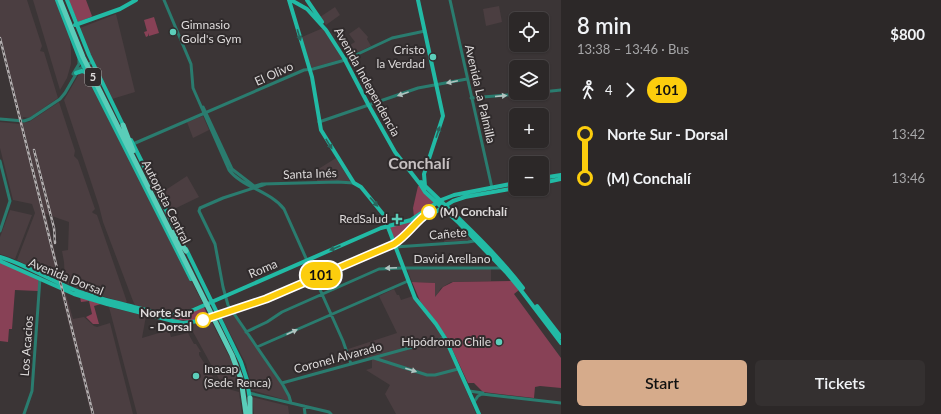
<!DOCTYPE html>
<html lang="en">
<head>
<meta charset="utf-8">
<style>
	:root { --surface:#2c2828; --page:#343030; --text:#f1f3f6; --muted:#a6a6a8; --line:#484445; --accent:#d6ab8b }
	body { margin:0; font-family:Lato,sans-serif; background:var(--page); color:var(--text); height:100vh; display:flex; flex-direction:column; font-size:15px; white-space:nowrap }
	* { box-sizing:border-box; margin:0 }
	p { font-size:13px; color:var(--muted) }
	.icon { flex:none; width:22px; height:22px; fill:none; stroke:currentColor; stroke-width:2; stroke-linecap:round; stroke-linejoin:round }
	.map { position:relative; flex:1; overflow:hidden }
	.sheet { display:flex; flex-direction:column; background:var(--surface); width:380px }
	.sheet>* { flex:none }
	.badge { padding:0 8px; border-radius:13px; font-size:14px; line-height:26px }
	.controls { position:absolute; left:509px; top:12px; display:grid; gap:8px }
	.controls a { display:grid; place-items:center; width:40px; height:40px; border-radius:6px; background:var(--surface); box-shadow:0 1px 3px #0004,0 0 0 1px var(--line); font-size:20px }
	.map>.badge { position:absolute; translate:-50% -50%; box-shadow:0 0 0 2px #fff }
	.legs { display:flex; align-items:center; gap:6px; height:44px; padding:0 16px; font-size:13px }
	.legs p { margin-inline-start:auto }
	.summary { display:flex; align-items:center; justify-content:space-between; height:68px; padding:0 16px }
	h1 { font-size:22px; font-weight:600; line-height:30px }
	.action { display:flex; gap:8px; margin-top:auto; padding:8px 16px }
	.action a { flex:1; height:46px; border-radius:6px; background:var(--accent); color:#111; font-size:16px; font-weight:600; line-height:46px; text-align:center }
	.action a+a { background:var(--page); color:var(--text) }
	ul { padding:0 16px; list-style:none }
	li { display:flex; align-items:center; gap:14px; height:44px; font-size:15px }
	li i { display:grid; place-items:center; width:6px; height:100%; margin:0 5px; background:currentColor }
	li i::after { content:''; width:10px; height:10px; margin:-5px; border:3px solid; border-radius:50%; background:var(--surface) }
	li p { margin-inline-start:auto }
	li:first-child i { background:linear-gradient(#0000 50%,currentColor 0) }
	li:last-child i { background:linear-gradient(currentColor 50%,#0000 0) }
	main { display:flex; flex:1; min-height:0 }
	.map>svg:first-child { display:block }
	.built { fill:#4b3e41 }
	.green { fill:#884156 }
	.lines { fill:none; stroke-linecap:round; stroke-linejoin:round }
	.minor { stroke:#2a7c6f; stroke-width:3 }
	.major { stroke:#22baa5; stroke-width:4 }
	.highway { stroke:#5acdb9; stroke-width:5 }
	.rail-casing { stroke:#b3afb0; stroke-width:2.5 }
	.rail { stroke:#302b2c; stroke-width:1; stroke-dasharray:3; stroke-linecap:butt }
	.oneway { fill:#2a645c }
	.oneway2 { fill:#b1c3c0 }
	.line-1-casing { stroke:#fff; stroke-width:9 }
	.line-1 { stroke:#fccd0d; stroke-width:6 }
	.poi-dot { fill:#5cceba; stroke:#302b2c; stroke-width:1.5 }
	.stop-1-dot { fill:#fff; stroke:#fccd0d; stroke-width:2 }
	.labels { text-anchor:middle; stroke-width:4; stroke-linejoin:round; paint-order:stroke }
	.shield { fill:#302b2c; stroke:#aaa6a6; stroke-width:1 }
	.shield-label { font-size:11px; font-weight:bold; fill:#dedbdb }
	.poi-label { font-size:12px; fill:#dedbdb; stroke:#302b2c; text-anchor:end }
	.street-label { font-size:12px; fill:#dedbdb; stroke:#302b2c }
	.stop-label { font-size:12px; font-weight:bold; fill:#dedbdb; stroke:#302b2c; text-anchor:start }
	.district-label { font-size:16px; font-weight:bold; fill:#c6c0c1; stroke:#302b2c }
</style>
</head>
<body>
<main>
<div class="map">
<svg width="561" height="414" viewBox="0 0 561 414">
	<rect width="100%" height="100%" fill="#3b3536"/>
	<path class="built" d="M0,0H27L42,46L40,51L44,52L58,98L29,118L23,117V119L20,120L17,111L0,39Z
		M33,0H56L69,34L71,49V64L67,78L60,90Z
		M499,6L502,22L486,26L483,9Z
		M335,7L340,15L326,25L320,17Z
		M116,14L135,92L112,99L89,54L80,28Z
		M359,27L368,37L367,39L371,46L348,57L343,49L355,42L349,34Z
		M323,28L343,59L311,68L302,37Z
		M83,72L86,74L203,304L187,310L177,313H163L135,305L133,301L103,222L99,206L64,100L79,74Z
		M59,102L75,151L74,156L78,160L95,209L92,212L93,213L97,215L127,302L126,303L78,289L68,284L67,281L65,282L64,262L62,251L68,250L69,222L46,214L62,283L17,260L35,213L32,204L13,200L0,148V122L20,124V123L29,122Z
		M203,116L209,130L193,138L187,122Z
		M336,158L351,182L317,181V168H320Z
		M187,176L199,197L170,211L161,193Z
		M10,210L32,215L15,259L0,254V237Z
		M463,230L471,240L444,242V233Z
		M407,269H491V281L451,282L441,288L435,298L434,283L412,282Z
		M60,289L65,291L73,319L84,317L94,326L97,327L110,323L133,414H91Z
		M394,289L397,295H399L401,300L413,296L439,330L445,340L476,414H396L385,394L390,385L366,370L372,368V359L350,354L348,349L397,333L379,296Z
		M109,307L146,316L142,338L169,330L171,337L188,333L194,344H196L201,352H199V355L208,369L209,374H211L221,387L239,392L242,414H137Z
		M232,313L281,382L289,398V401L251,390L250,380L246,364L221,316Z
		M210,319L234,366L238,387L228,385L219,379L192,330L191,324Z
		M252,397L288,406L289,414H254Z"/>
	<path class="green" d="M68,0H86L92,16L91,17L78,22Z
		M154,17L159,33L149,36L148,33V36L146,37L144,32L147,31L144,20Z
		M418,186H420L435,203L414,217L413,208Z
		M417,218L419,219L399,239C392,240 392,233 390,227Z
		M0,262L39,279L38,291L15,290L12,329H9L8,342L0,341Z
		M512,281L519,290L514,294L561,358V388L540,386L535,387L534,398L483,392L474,383H468L446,336L434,319L420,301L412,282L435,283V297L443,287L453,282Z
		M80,297L101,304L94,306L99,324H93L86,317L92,314L89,301L81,302Z
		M204,307L208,316C195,322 182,321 168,318L178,317Z"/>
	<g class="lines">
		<path class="minor" d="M164,0L191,64L193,88L229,170C242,187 270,191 284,209L343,341L351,364
			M450,0L492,188
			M73,74L79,64V59
			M542,92L561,90
			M471,98L531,93
			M203,107L232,169L254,186
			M0,119L24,121L30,119L60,99L65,93L79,69L92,62
			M319,122L418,88L467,79
			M133,144L304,70L313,69L345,60L392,38L425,31
			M0,161L10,201L0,231
			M266,184L223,198L200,208L199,211L215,244L223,287L228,305L283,385L289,396L291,403
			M252,187L262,184L338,182L354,183
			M395,247L468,242L474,241L477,239
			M246,332L267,322L282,312L379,269L403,268H503
			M257,347L408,281
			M374,358L427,375H435L458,369
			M282,383L445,338
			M469,391L483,393
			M249,393L329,412L331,414
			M474,402L478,396L482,394L561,403
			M304,406L305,414
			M24,414L32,391L40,278"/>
		<path class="major" d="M57,0L79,57L191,279
			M67,0L89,55L124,127
			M289,0L312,77L321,130L354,183L361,187L383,214L415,298L436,324L445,338L479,414
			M291,0L307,9L326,30L344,58L368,104L395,152L420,184L425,192L459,223L506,272L520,289L561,343
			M307,0L322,22
			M418,0L443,116L424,174L425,186
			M75,25L120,9L136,0
			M76,73L82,71L87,73
			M131,140L180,238
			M542,178L561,175
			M421,182C456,216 493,249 523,288
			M542,183L561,179
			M186,249L241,362L247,380L250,400
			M0,257C24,264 46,278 70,288C90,297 113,301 134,307C156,312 168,318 191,311L381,228L411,220L441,200L454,195L516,183
			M0,261L74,294L107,304L173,321L183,323L199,321L266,299L394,244L421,221L453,201L465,197L516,188
			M537,306L561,337
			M183,323L190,329"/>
		<path class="highway" d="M60,0L83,57L232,355L241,379L246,414
			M123,125L133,151
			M174,232L186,251
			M250,398V414"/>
		<defs>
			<path id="rail" d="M0,38L93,414
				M34,150L54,228L55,243"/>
		</defs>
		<use href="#rail" class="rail-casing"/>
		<use href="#rail" class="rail"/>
	</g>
	<defs><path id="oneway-solid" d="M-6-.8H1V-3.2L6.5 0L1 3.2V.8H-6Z"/></defs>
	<g class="oneway">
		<use href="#oneway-solid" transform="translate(299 35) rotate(73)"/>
		<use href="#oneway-solid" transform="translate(438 132) rotate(-71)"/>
		<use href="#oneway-solid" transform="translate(329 144) rotate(58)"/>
		<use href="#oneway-solid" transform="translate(374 202) rotate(49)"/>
		<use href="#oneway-solid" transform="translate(335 248) rotate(157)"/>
	</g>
	<g class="oneway2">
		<use href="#oneway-solid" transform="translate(452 82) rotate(168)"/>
		<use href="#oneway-solid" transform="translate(403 94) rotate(161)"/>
		<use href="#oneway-solid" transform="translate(501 96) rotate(-5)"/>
		<use href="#oneway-solid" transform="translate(391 268) rotate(177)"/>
		<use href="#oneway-solid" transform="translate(292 332) rotate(-24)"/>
		<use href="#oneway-solid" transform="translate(411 370) rotate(18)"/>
	</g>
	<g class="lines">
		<defs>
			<path id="line-1" d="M203,320L266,299L394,244C408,235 415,222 429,212"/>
		</defs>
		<use href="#line-1" class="line-1-casing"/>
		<use href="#line-1" class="line-1"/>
	</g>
	<g class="poi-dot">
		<circle cx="173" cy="32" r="4"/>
		<circle cx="433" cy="57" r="4"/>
		<path d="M395 213h4v4h4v4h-4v4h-4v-4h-4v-4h4z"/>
		<circle cx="499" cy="342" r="4"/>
		<circle cx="196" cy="376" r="4"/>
	</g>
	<g class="stop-1-dot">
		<circle cx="429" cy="212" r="7"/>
		<circle cx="203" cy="320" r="7"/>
	</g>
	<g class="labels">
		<rect class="shield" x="85" y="68" width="16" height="18" rx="3"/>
		<g class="shield-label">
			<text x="93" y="81">5</text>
		</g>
		<g class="poi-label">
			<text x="181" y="29" text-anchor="start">Gimnasio<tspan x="181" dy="14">Gold's Gym</tspan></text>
			<text x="425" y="54">Cristo<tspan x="425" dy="14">la Verdad</tspan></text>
			<text x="388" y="223">RedSalud</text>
			<text x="491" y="346">Hipódromo Chile</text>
			<text x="204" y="373" text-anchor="start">Inacap<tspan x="204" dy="14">(Sede Renca)</tspan></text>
		</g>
		<g class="street-label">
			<text transform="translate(274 74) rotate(-24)" y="4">El Olivo</text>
			<text transform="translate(367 82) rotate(61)" y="4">Avenida Independencia</text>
			<text transform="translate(480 94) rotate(77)" y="4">Avenida La Palmilla</text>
			<text transform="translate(310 174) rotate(-2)" y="4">Santa Inés</text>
			<text transform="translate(166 202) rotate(63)" y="4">Autopista Central</text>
			<text transform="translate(448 234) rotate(-5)" y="4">Cañete</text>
			<text x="452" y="263">David Arellano</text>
			<text transform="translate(263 269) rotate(-23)" y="4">Roma</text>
			<text transform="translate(66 277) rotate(22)" y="4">Avenida Dorsal</text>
			<text transform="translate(27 346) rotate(-86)" y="4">Los Acacios</text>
			<text transform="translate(338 358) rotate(-15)" y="4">Coronel Alvarado</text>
		</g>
		<g class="stop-label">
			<text x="440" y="216">(M) Conchalí</text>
			<text x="192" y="317" text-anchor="end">Norte Sur<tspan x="192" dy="14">- Dorsal</tspan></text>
		</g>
		<g class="district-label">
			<text x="419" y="169">Conchalí</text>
		</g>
	</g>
</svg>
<div class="controls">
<a><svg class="icon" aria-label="locate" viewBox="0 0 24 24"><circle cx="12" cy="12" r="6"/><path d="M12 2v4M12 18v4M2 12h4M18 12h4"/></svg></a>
<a><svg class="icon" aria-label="layers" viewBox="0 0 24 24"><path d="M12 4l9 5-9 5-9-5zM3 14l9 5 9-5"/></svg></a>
<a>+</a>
<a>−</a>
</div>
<b class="badge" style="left:321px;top:275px;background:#fccd0d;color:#111">101</b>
</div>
<section class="sheet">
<div class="summary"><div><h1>8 min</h1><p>13:38 – 13:46 · Bus</p></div><b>$800</b></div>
<div class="legs"><svg class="icon" aria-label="walk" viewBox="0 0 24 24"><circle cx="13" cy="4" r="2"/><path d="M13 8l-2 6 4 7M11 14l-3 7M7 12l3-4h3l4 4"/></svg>4<svg class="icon" aria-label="forward" viewBox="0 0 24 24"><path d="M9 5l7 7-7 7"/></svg><b class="badge" style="background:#fccd0d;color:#111">101</b></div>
<ul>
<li><i style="color:#fccd0d"></i><b>Norte Sur - Dorsal</b><p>13:42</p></li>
<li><i style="color:#fccd0d"></i><b>(M) Conchalí</b><p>13:46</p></li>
</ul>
<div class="action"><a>Start</a><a>Tickets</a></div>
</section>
</main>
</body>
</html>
